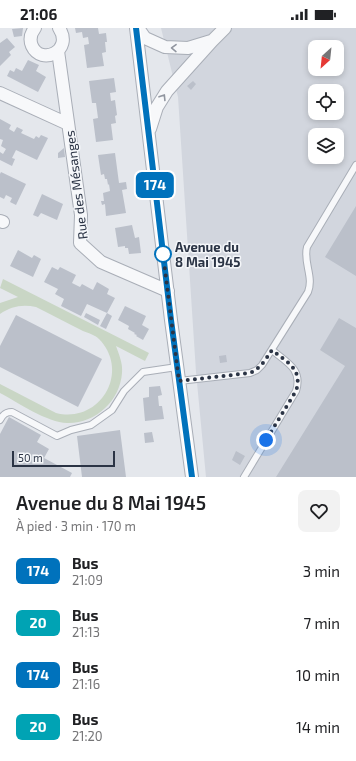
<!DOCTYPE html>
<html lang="fr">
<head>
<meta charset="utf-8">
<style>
	:root { --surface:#fff; --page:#f2f2f2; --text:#202124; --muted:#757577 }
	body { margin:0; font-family:"Exo 2",sans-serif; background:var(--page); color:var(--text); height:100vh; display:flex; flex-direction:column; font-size:15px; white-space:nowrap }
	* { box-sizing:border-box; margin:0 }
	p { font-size:13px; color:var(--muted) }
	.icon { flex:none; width:22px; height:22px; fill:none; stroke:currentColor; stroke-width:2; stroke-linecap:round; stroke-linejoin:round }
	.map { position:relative; height:449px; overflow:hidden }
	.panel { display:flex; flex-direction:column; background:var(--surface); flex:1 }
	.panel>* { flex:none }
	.badge { padding:0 8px; border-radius:6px; font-size:14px; line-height:26px }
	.needle { width:26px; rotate:207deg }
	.tools { position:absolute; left:308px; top:12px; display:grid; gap:8px }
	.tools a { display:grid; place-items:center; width:36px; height:36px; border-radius:8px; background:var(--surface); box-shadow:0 2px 6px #0003; font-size:20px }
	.scale { position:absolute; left:12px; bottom:10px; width:103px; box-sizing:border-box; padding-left:4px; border:2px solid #2b3445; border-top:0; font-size:11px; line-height:14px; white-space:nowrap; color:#2b3445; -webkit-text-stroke:3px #f4f6f9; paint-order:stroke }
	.you { position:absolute; width:20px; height:20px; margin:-10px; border:3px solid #fff; border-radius:50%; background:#1a73e8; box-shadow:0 0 0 6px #1a73e833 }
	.map>.badge { position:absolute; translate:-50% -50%; box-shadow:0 0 0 2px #fff }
	.round { display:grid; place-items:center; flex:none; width:42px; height:42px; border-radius:8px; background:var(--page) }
	.summary { display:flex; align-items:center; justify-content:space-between; height:68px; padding:0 16px }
	h1 { font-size:19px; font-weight:600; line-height:30px }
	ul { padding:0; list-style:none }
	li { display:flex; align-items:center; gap:12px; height:52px; padding:0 16px }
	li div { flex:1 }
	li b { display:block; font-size:15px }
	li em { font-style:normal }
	li .badge { min-width:44px; font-weight:700; text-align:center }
	.status { display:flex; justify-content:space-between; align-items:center; height:28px; padding:0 20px; background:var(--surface); direction:ltr }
	.status svg { height:11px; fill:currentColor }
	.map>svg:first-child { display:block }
	.built { fill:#d2d6de; fill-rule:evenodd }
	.green { fill:#c9d6c5 }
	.building { fill:#bbc0ca }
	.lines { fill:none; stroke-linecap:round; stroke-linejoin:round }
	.service-casing { stroke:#a9aeb7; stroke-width:8 }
	.minor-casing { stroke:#a9aeb7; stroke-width:14 }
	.service { stroke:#f7f8fa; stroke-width:6 }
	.minor { stroke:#f7f8fa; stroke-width:12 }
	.oneway { stroke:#9196a0 }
	.line-casing { stroke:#fff; stroke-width:9 }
	.line { stroke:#0072bc; stroke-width:6 }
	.walk { stroke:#2b3445; stroke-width:4; stroke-dasharray:0 7.2 }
	.stop-dot { fill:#fff; stroke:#0072bc; stroke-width:2 }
	.labels { text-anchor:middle; stroke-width:3; stroke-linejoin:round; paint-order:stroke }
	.street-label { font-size:13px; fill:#2b3445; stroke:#f4f6f9 }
	.stop-label { font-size:13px; font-weight:bold; fill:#2b3445; stroke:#f4f6f9; text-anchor:start }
</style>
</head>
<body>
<div class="status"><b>21:06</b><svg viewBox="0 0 49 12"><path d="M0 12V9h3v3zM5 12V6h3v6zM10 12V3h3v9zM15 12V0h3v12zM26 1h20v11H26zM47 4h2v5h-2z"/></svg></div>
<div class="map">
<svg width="356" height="449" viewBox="0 0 356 449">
	<rect width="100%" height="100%" fill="#e4e7ec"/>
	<path class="built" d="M161,0H356V449H206L196,344L178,69ZM315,19H337V41H315ZM315,63H337V85H315ZM315,107H337V129H315Z"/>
	<path class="green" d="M3,251L149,325L145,333L116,318C119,327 123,335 122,345C120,373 95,396 67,395C48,395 17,374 0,365V356L56,385C100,396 131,344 99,311C95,307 88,305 83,303C67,295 52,287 36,279C23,276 11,278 0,286V275L18,269L0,260Z"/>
	<path class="building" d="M23,0L22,8L14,9L12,1Z
		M75,0H98L99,6L106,5L107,14H105L106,24L102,25L104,38L87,40L84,17L89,16L88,9L83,10L82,4L76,5Z
		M7,10L15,19L9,24L11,27L0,38V15Z
		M28,32L39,37L36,43L46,49L38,64L7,48L10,42L14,44L16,40L22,43Z
		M114,50L116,64L110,65L111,73L115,72L117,87L115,88L116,95L111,96L113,112L96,114L93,91L98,90L96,75H92L89,53Z
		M193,53L196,56L191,62L187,58Z
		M0,91L11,97L9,101L14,104L17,99L23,102L21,105L34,111L36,108L39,110L41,107L48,110L37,132L16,122L12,130L15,131L12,138L0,132V124L3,126L6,121L1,118L3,112L0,111Z
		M64,120L65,129L58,130V125Z
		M115,125L119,155L126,154L127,161L122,162L126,185L106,188L105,176L102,177L101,173H104L103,165L110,163L109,156L108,157L107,151H105L104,146L101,147L98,127Z
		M1,144L26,156L16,177L10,174L12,170L6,167L4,171L0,169V146Z
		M42,166L63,176L57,192L41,185L38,189L33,187Z
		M356,178V248L325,229Z
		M132,197L135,210L139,209L141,225L129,226L128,220H125V218L118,219L115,200Z
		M18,222L32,230L34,227L41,231L33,249L10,238Z
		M52,239L58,242L60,239L76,247L72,255L80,259L82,256L93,262L97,254L109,261L107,266L115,270L107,285L112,288L106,301L100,298L107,285L87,276L81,288L61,278L64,271L55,266L58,261L44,254Z
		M125,278L146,288L142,297L149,301L143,312L136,308L137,307L134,306L135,305L128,301L129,298L118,292Z
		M86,285L100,292L98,297L84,289Z
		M16,287L102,331L78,379L0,339V318Z
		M339,290L356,300V449H276L345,338L320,322Z
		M226,327L227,334L220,335L219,328Z
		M160,358L162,367L158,368L159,378H162L164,391L145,393L143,370L149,369V359Z
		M9,389L41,407L37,414L49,421L44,430L72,445L70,449H0V406Z
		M120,402L126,449H82L77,408Z
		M152,404L154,414L145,415L144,405Z
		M236,423L245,428L240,437L232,432Z"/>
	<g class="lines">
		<defs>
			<path id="service" d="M179,353L250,345L257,342L262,337L308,264C314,249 303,234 307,219L356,137
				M0,392C3,386 6,384 12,384L57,408L71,402L91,397L112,382L124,363L143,344L177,339
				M244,449L296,363C303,341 286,334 272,322"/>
			<path id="minor" d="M35,0C31,5 29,11 32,18C41,38 74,23 59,0
				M136,0L171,292L192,449
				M138,0L145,10L165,19L188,20L211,13
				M58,23L81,187L80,215L101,234L168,263
				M0,65L68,96
				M150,101L157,79L167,63L212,13L225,0
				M0,193L3,194"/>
		</defs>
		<use href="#service" class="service-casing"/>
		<use href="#minor" class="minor-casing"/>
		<use href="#service" class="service"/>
		<use href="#minor" class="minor"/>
	</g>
	<defs><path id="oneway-chevron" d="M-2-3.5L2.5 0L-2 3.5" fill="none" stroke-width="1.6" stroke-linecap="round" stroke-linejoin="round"/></defs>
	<g class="oneway">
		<use href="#oneway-chevron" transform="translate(174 20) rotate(-179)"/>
		<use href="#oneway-chevron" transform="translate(163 69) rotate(-58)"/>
	</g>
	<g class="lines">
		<defs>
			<path id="line" d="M136,0L171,292L192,449"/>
		</defs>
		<use href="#line" class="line-casing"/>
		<use href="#line" class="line"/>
		<path class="walk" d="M163,226L179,353L250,345C261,340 265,332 272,322C287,334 303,341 296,363L266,412"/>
	</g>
	<circle class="stop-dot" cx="163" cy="226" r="8"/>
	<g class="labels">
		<g class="street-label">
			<text transform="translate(76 157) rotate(-97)" y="5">Rue des Mésanges</text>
		</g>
		<g class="stop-label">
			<text x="175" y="224">Avenue du<tspan x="175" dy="15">8 Mai 1945</tspan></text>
		</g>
	</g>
</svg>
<div class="tools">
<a><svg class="needle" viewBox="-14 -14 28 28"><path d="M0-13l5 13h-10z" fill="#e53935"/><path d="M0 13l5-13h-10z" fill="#757577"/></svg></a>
<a><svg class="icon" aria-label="locate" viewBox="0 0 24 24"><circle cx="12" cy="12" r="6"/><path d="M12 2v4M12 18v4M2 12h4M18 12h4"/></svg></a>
<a><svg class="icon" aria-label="layers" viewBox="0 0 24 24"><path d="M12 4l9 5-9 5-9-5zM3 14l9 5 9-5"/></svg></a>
</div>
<div class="scale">50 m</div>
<div class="you" style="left:266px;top:412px"></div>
<b class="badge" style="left:155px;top:157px;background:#0072bc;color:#fff">174</b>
</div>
<section class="panel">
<div class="summary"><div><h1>Avenue du 8 Mai 1945</h1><p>À pied · 3 min · 170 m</p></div><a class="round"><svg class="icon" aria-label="heart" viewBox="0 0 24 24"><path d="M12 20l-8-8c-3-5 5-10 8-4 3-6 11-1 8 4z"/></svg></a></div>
<ul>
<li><span class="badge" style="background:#0072bc;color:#fff">174</span><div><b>Bus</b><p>21:09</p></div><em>3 min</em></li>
<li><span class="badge" style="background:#00a3b4;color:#fff">20</span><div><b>Bus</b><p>21:13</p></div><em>7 min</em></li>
<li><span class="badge" style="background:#0072bc;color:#fff">174</span><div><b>Bus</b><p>21:16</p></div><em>10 min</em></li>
<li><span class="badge" style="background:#00a3b4;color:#fff">20</span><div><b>Bus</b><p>21:20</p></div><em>14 min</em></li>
</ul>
</section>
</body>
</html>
